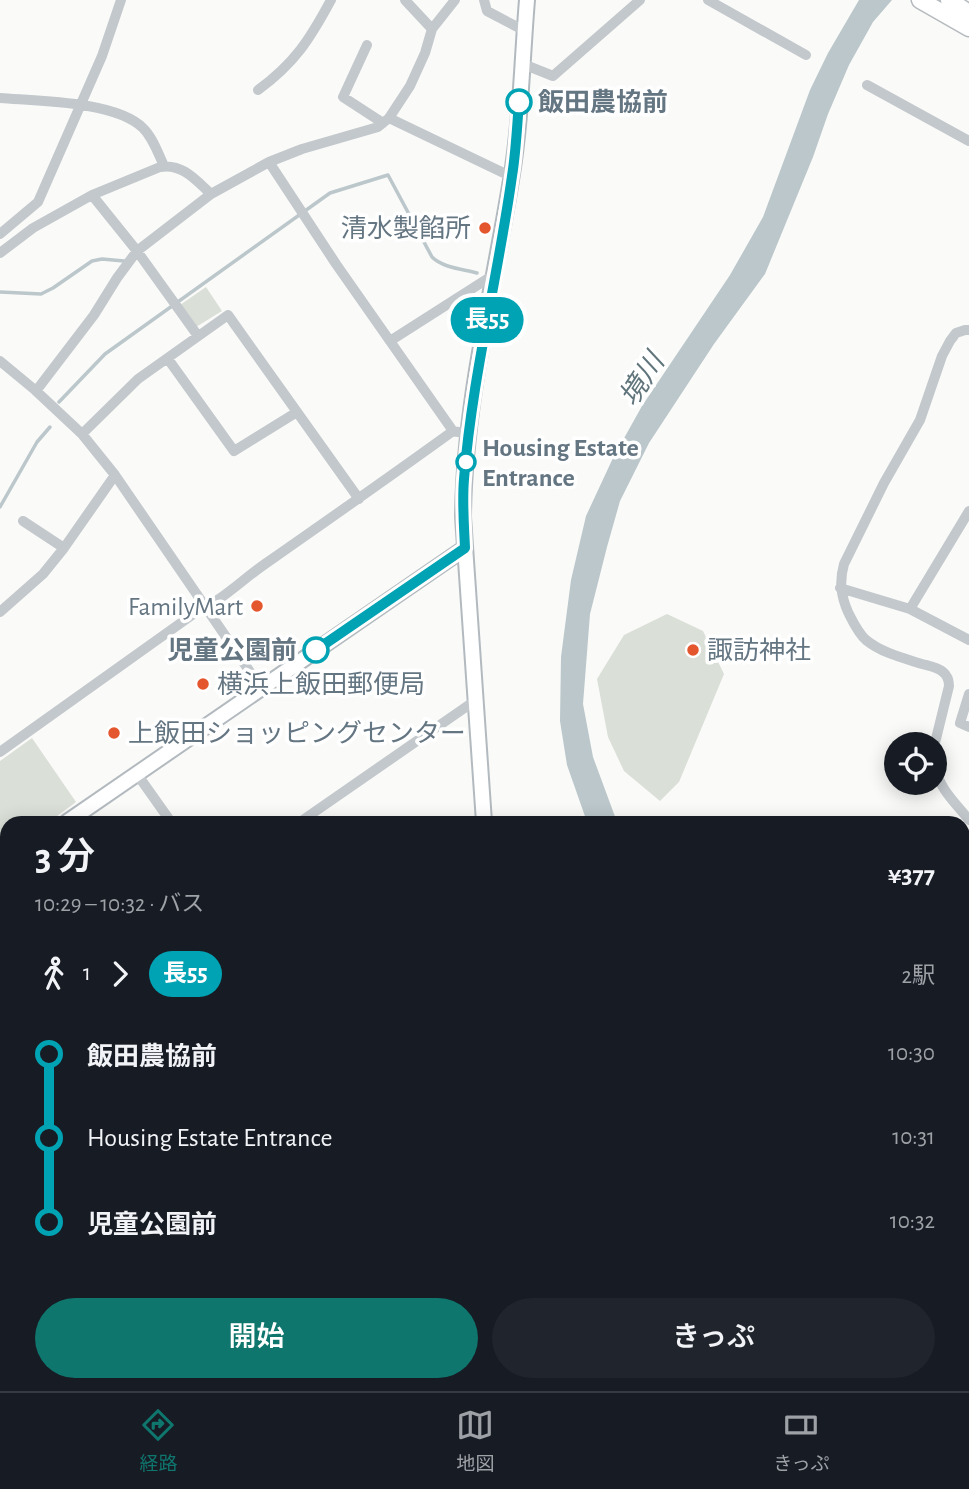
<!DOCTYPE html>
<html lang="ja">
<head>
<meta charset="utf-8">
<style>
	:root { --surface:#171b24; --page:#20242c; --text:#f1f3f6; --muted:#9ea1a6; --line:#363941; --accent:#0f766e }
	body { margin:0; font-family:"Alegreya Sans","Noto Sans JP",sans-serif; background:var(--page); color:var(--text); height:100vh; display:flex; flex-direction:column; font-size:26px; white-space:nowrap }
	* { box-sizing:border-box; margin:0 }
	p { font-size:23px; color:var(--muted) }
	.icon { flex:none; width:38px; height:38px; fill:none; stroke:currentColor; stroke-width:2; stroke-linecap:round; stroke-linejoin:round }
	.map { position:relative; flex:1; overflow:hidden }
	.drawer { position:absolute; left:0px; top:816px; width:970px; height:576px; display:flex; flex-direction:column; background:var(--surface); border-radius:21px 21px 0 0; box-shadow:0 4px 18px #0003 }
	.drawer>* { flex:none }
	.badge { padding:0 14px; border-radius:23px; font-size:24px; line-height:46px }
	.controls { position:absolute; left:884px; top:732px; display:grid; gap:14px }
	.controls a { display:grid; place-items:center; width:63px; height:63px; border-radius:50%; background:var(--surface); box-shadow:0 4px 18px #0003; font-size:35px }
	.map>.badge { position:absolute; translate:-50% -50%; box-shadow:0 0 0 4px #fff }
	.legs { display:flex; align-items:center; gap:10px; height:77px; padding:0 35px; font-size:23px }
	.legs p { margin-inline-start:auto }
	.headline { display:flex; align-items:center; justify-content:space-between; height:119px; padding:0 35px }
	h1 { font-size:38px; font-weight:600; line-height:52px }
	.primary-button { display:flex; gap:14px; margin-top:auto; padding:14px 35px }
	.primary-button a { flex:1; height:80px; border-radius:42px; background:var(--accent); color:#fff; font-size:28px; font-weight:600; line-height:80px; text-align:center }
	.primary-button a+a { background:var(--page); color:var(--text) }
	ul { padding:0 35px; list-style:none }
	li { display:flex; align-items:center; gap:24px; height:84px; font-size:26px }
	li i { display:grid; place-items:center; width:10px; height:100%; margin:0 9px; background:currentColor }
	li i::after { content:''; width:18px; height:18px; margin:-9px; border:5px solid; border-radius:50%; background:var(--surface) }
	li p { margin-inline-start:auto }
	li:first-child i { background:linear-gradient(#0000 50%,currentColor 0) }
	li:last-child i { background:linear-gradient(currentColor 50%,#0000 0) }
	.menu { display:flex; justify-content:space-around; align-items:center; height:98px; border-top:2px solid var(--line); background:var(--surface); font-size:19px; color:var(--muted) }
	.menu a { display:grid; justify-items:center; gap:4px }
	.menu .current { color:var(--accent) }
	.map>svg:first-child { display:block }
	.green { fill:#dadfd7 }
	.water { fill:#bbc7cb }
	.lines { fill:none; stroke-linecap:round; stroke-linejoin:round }
	.stream { stroke:#bbc7cb; stroke-width:3.5 }
	.secondary-casing { stroke:#b3babf; stroke-width:18 }
	.primary-casing { stroke:#b5babe; stroke-width:19 }
	.street { stroke:#c3c8cc; stroke-width:10 }
	.secondary { stroke:#fff; stroke-width:14 }
	.primary { stroke:#fff; stroke-width:16 }
	.line-1-casing { stroke:#fff; stroke-width:16 }
	.line-1 { stroke:#00a3b4; stroke-width:10 }
	.stop-1-dot { fill:#fff; stroke:#00a3b4; stroke-width:3.5 }
	.poi-dot { fill:#e4572e; stroke:#fff; stroke-width:2.5 }
	.labels { text-anchor:middle; stroke-width:7; stroke-linejoin:round; paint-order:stroke }
	.stop-label { font-size:26px; font-weight:bold; fill:#657683; stroke:#fff; text-anchor:start }
	.poi-label { font-size:26px; fill:#657683; stroke:#fff; text-anchor:start }
	.water-label { font-size:28px; font-style:italic; fill:#60757c; stroke:#fff }
</style>
</head>
<body>
<div class="map">
<svg width="969" height="1391" viewBox="0 0 969 1391">
	<rect width="100%" height="100%" fill="#fafaf8"/>
	<path class="green" d="M206,287L222,311L196,327L180,305Z
		M667,614L703,631L724,674L679,782L660,801L624,771L608,737L597,679L624,635Z
		M32,738L76,802L49,822H7V852L0,855V761Z
		M652,1384H711L707,1387V1391H651Z
		M865,1384H906L919,1391H861Z"/>
	<path class="water" d="M859,0H892L873,22L849,65L828,114L813,157L765,274L714,344L649,443L620,501L607,547L590,614L583,704L593,757L617,822H587L567,765L560,721L561,657L571,580L586,516L613,458L642,406L730,275L763,217L810,90L828,53Z"/>
	<g class="lines">
		<path class="stream" d="M0,292L41,294L53,288L92,261L102,259L124,261
			M59,402L105,354L330,193L388,175L432,257C443,268 463,269 477,273
			M0,507L37,442L50,427"/>
		<defs>
			<path id="secondary" d="M67,822L465,548
				M484,822L463,517C464,406 493,290 511,180C521,121 522,60 527,0
				M0,869L7,864
				M519,1384V1391"/>
			<path id="primary" d="M920,0L969,28
				M949,0L969,13"/>
		</defs>
		<use href="#secondary" class="secondary-casing"/>
		<use href="#primary" class="primary-casing"/>
		<path class="street" d="M405,0L432,29
			M484,0L487,11L525,31
			M708,0L806,55
			M367,45L343,97L383,123
			M523,64L553,76L640,0
			M867,85L969,141
			M258,90C295,63 310,39 331,0
			M0,98C37,101 116,101 143,128C153,138 158,153 164,166
			M389,118L410,86L425,53L432,29L455,0
			M269,162L336,264L453,431L469,434
			M92,195L160,167C182,163 196,180 211,194
			M0,234L38,202L102,56L121,0
			M0,253L33,228L92,195L137,251L198,336
			M390,341L495,274
			M168,359L234,451L297,412
			M0,361L35,390L82,434L115,475L261,688
			M36,391L94,315L117,278L137,251L211,194L269,162L302,149L378,127L389,118L512,177
			M82,434L138,379L228,315L359,499
			M23,521L64,548
			M840,588L910,609L969,640
			M910,609L969,511
			M0,612L43,574L64,548L115,475
			M969,694L960,723L969,727
			M934,747L949,686C949,680 948,676 943,672C937,667 929,666 922,664C903,658 882,653 866,640C858,633 853,622 848,612C841,596 839,582 844,564L884,483L920,420L942,356L950,341L956,333L965,330H969
			M0,752L199,610C223,600 243,579 265,564C328,520 391,476 453,431
			M934,765C940,790 954,801 969,820
			M137,774L171,822
			M300,822L476,700
			M962,911L969,909
			M0,955L7,965
			M0,1049L7,1043
			M0,1224L7,1220
			M258,1384L269,1391
			M959,1384L963,1391
			M398,1391L405,1384
			M799,1391L802,1388"/>
		<use href="#secondary" class="secondary"/>
		<use href="#primary" class="primary"/>
	</g>
	<g class="lines">
		<defs>
			<path id="line-1" d="M316,650L465,548C464,525 462,502 464,479C472,377 498,277 512,176C516,152 517,126 519,102"/>
		</defs>
		<use href="#line-1" class="line-1-casing"/>
		<use href="#line-1" class="line-1"/>
	</g>
	<g class="stop-1-dot">
		<circle cx="519" cy="102" r="12"/>
		<circle cx="466" cy="462" r="9"/>
		<circle cx="316" cy="650" r="12"/>
	</g>
	<g class="poi-dot">
		<circle cx="485" cy="228" r="7"/>
		<circle cx="257" cy="606" r="7"/>
		<circle cx="693" cy="650" r="7"/>
		<circle cx="203" cy="684" r="7"/>
		<circle cx="114" cy="733" r="7"/>
	</g>
	<g class="labels">
		<g class="stop-label">
			<text x="538" y="111">飯田農協前</text>
			<text x="482" y="456">Housing Estate<tspan x="482" dy="30">Entrance</tspan></text>
			<text x="297" y="659" text-anchor="end">児童公園前</text>
		</g>
		<g class="poi-label">
			<text x="471" y="237" text-anchor="end">清水製餡所</text>
			<text x="243" y="615" text-anchor="end">FamilyMart</text>
			<text x="707" y="659">諏訪神社</text>
			<text x="217" y="693">横浜上飯田郵便局</text>
			<text x="128" y="742">上飯田ショッピングセンター</text>
		</g>
		<g class="water-label">
			<text transform="translate(641 379) rotate(-57)" y="10">境川</text>
		</g>
	</g>
</svg>
<div class="controls">
<a><svg class="icon" aria-label="locate" viewBox="0 0 24 24"><circle cx="12" cy="12" r="6"/><path d="M12 2v4M12 18v4M2 12h4M18 12h4"/></svg></a>
</div>
<b class="badge" style="left:487px;top:320px;background:#00a3b4;color:#fff">長55</b>
<section class="drawer">
<div class="headline"><div><h1>3 分</h1><p>10:29 – 10:32 · バス</p></div><b>¥377</b></div>
<div class="legs"><svg class="icon" aria-label="walk" viewBox="0 0 24 24"><circle cx="13" cy="4" r="2"/><path d="M13 8l-2 6 4 7M11 14l-3 7M7 12l3-4h3l4 4"/></svg>1<svg class="icon" aria-label="forward" viewBox="0 0 24 24"><path d="M9 5l7 7-7 7"/></svg><b class="badge" style="background:#00a3b4;color:#fff">長55</b><p>2駅</p></div>
<ul>
<li><i style="color:#00a3b4"></i><b>飯田農協前</b><p>10:30</p></li>
<li><i style="color:#00a3b4"></i><span>Housing Estate Entrance</span><p>10:31</p></li>
<li><i style="color:#00a3b4"></i><b>児童公園前</b><p>10:32</p></li>
</ul>
<div class="primary-button"><a>開始</a><a>きっぷ</a></div>
</section>
</div>
<nav class="menu">
<a class="current"><svg class="icon" aria-label="directions" viewBox="0 0 24 24"><path d="M12 3l9 9-9 9-9-9zM9 14v-3h6M13 9l2 2-2 2"/></svg>経路</a>
<a><svg class="icon" aria-label="map" viewBox="0 0 24 24"><path d="M3 6l6-2 6 2 6-2v14l-6 2-6-2-6 2zM9 4v14M15 6v14"/></svg>地図</a>
<a><svg class="icon" aria-label="tickets" viewBox="0 0 24 24"><path d="M3 7h18v10H3zM15 7v10"/></svg>きっぷ</a>
</nav>
</body>
</html>
